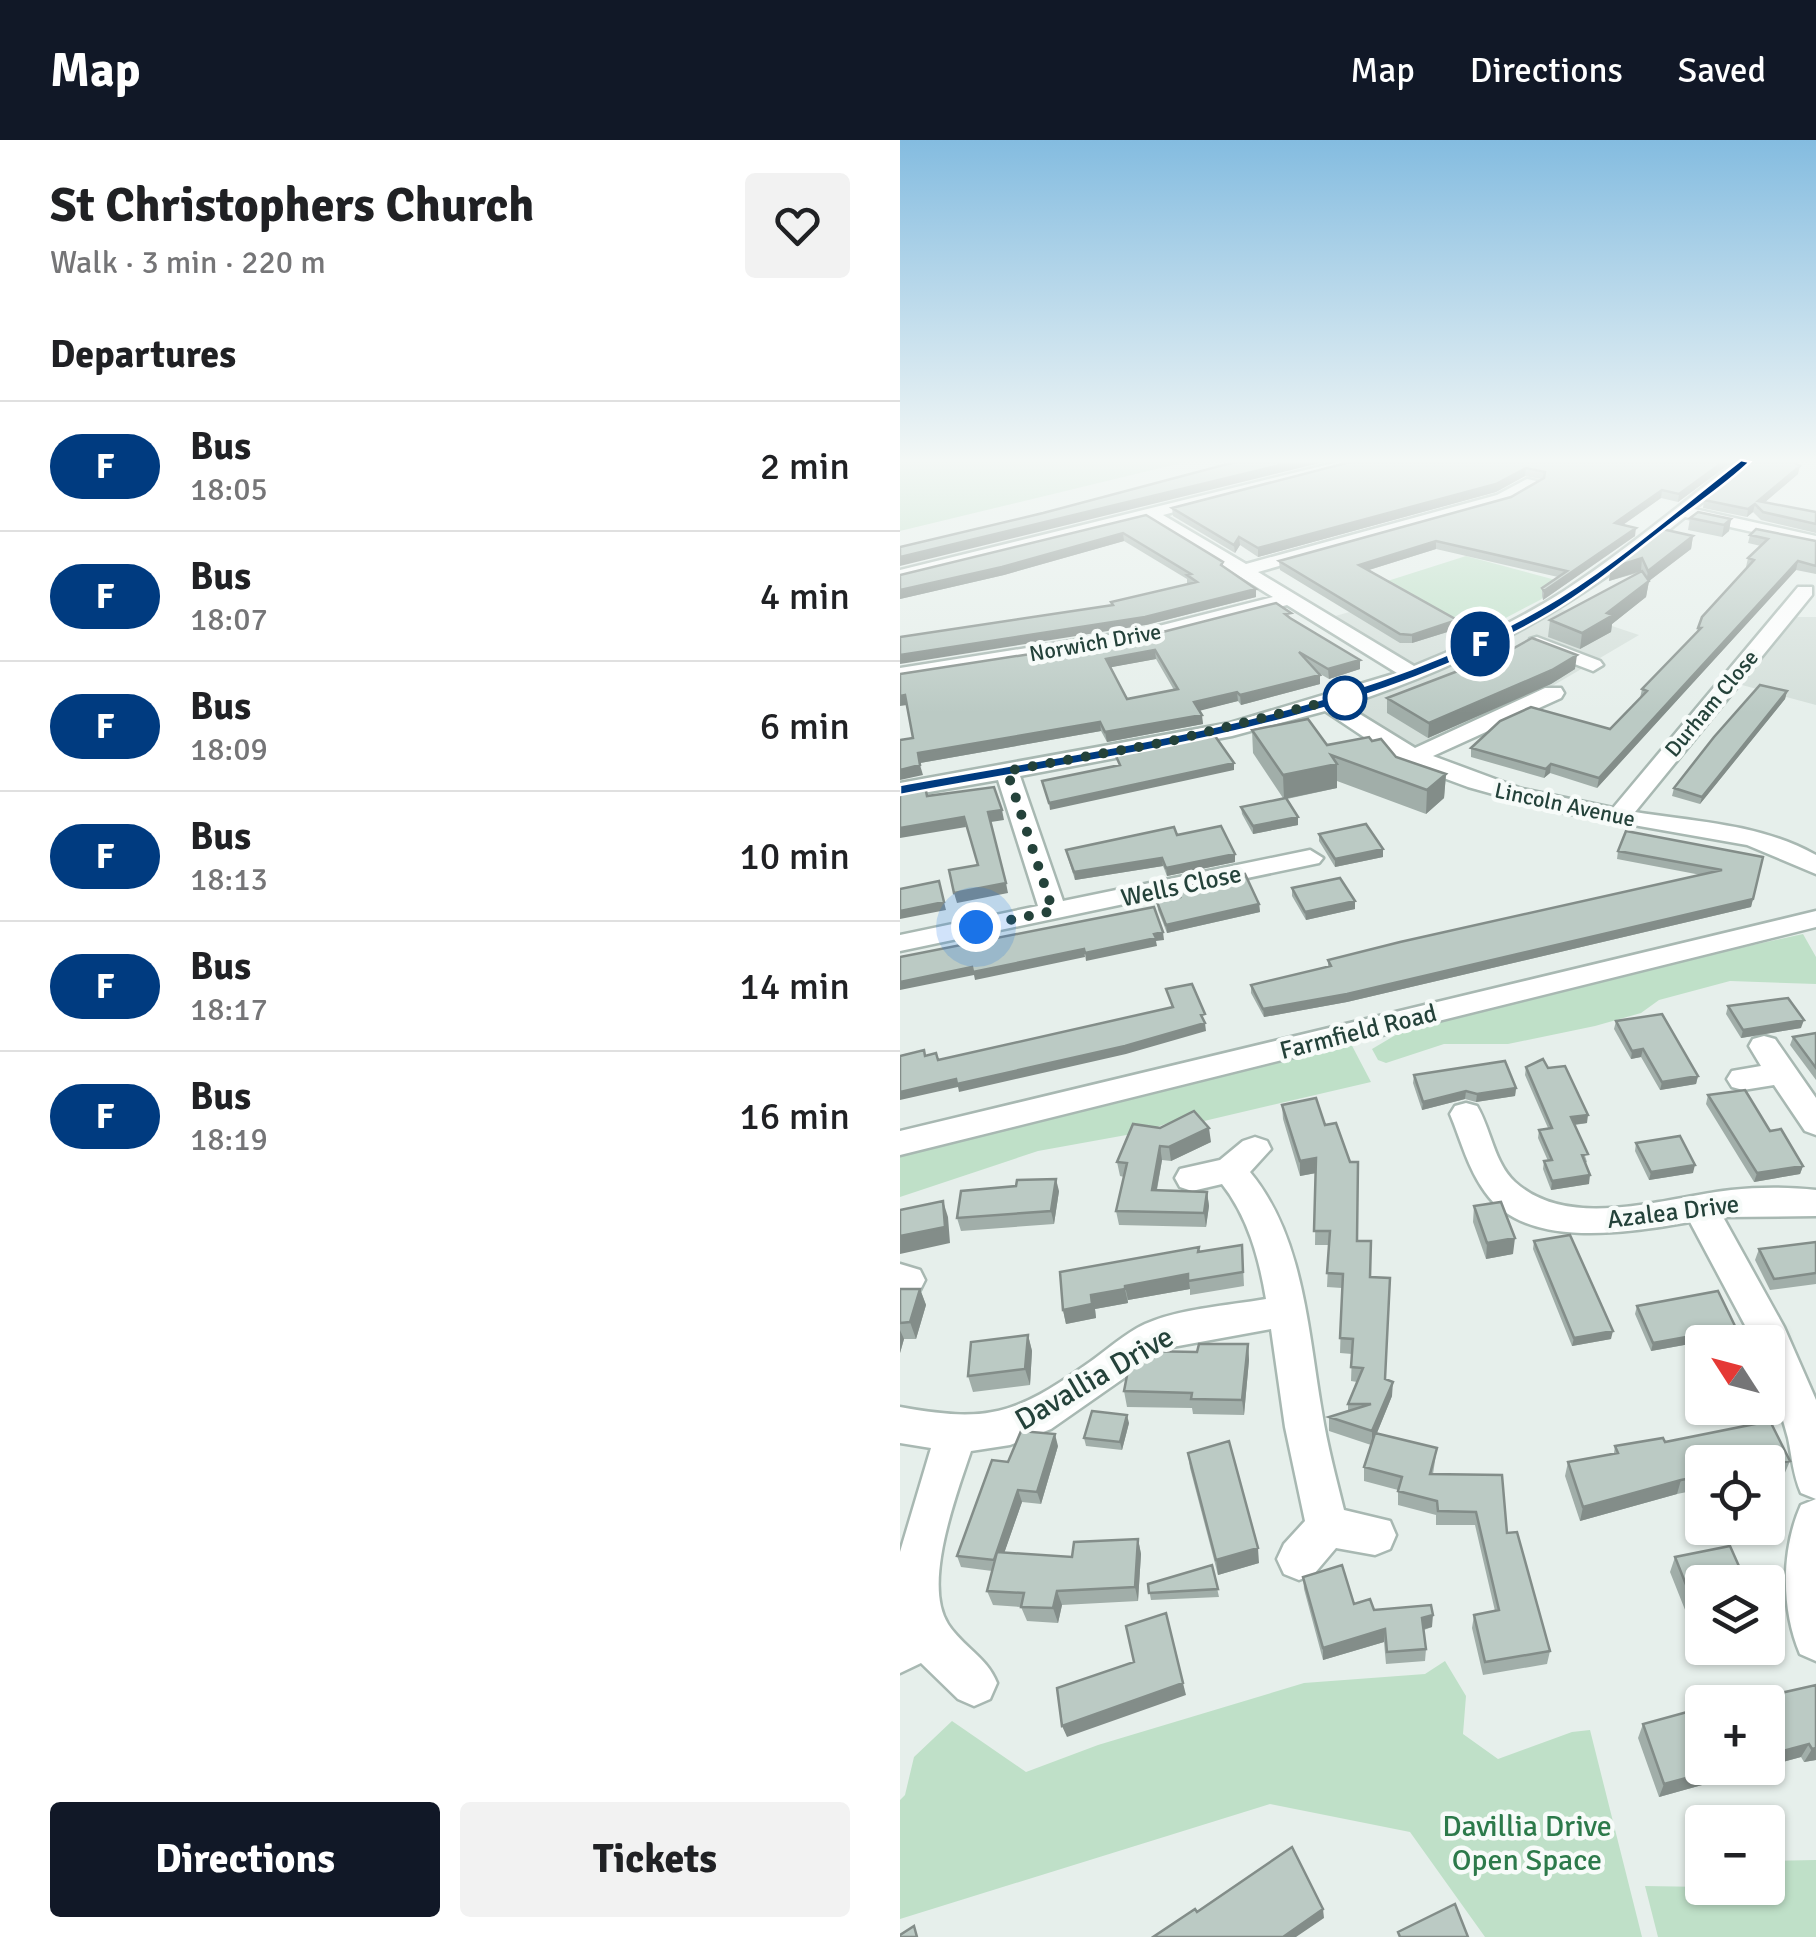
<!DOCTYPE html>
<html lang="en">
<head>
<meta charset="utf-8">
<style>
	:root { --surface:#fff; --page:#f2f2f2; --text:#202124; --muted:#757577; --line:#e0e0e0; --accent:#111827 }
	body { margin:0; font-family:Signika,sans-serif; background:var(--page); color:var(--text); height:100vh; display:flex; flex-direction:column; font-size:38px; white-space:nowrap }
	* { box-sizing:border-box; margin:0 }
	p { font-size:32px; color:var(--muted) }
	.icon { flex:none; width:55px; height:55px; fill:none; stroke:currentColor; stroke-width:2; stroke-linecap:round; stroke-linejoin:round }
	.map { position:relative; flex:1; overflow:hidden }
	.panel { display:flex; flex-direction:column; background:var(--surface); width:900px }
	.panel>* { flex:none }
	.badge { padding:0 20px; border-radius:32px; font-size:35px; line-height:65px }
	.needle { width:65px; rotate:306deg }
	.buttons { position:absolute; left:785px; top:1185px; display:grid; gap:20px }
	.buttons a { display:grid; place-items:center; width:100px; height:100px; border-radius:10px; background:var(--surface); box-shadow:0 2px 8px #0004; font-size:50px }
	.you { position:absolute; width:50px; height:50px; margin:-25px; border:8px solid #fff; border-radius:50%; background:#1a73e8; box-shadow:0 0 0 15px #1a73e833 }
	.map>.badge { position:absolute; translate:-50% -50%; box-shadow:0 0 0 5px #fff }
	h2 { padding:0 50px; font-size:38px; line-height:90px }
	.round { display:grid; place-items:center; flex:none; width:105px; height:105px; border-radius:10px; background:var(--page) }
	.headline { display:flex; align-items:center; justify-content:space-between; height:170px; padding:0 50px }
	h1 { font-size:48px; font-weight:700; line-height:75px }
	.button { display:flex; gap:20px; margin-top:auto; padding:20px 50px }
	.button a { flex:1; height:115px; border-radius:10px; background:var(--accent); color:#fff; font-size:40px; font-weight:700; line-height:115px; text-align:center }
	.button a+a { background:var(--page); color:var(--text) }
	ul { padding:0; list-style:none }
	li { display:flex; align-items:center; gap:30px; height:130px; padding:0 50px; border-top:2px solid var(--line) }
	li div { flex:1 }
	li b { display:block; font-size:38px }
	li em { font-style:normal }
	li .badge { min-width:110px; font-weight:700; text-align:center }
	header { display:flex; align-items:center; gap:60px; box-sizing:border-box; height:140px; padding:0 50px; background:var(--accent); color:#fff }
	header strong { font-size:48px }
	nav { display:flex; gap:55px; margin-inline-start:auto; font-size:35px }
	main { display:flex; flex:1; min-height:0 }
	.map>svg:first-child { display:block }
	.built { fill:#d4dfda }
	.green { fill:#bfe0c8 }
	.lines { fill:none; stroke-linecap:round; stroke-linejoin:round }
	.minor-casing { stroke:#a8b8b2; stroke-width:5 }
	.minor { fill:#fff; fill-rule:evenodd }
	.wall { fill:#a1aea9; fill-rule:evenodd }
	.shaded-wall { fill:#838d89 }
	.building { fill:#bbcac4; stroke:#838d89; stroke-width:2.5; fill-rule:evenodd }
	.line { fill:#003b80; stroke:#fff; stroke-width:2.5 }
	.walk { stroke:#24423a; stroke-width:10; stroke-dasharray:0 18 }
	.stop-dot { fill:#fff; stroke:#003b80; stroke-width:5 }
	.labels { text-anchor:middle; stroke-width:9; stroke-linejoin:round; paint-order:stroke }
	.far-street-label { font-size:22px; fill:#24423a; stroke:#f7fbf9 }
	.street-label { font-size:25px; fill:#24423a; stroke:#f7fbf9 }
	.near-street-label { font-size:30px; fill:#24423a; stroke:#f7fbf9 }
	.near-park-label { font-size:30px; fill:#2d7a4b; stroke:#f7fbf9 }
</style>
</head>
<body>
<header>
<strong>Map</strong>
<nav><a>Map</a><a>Directions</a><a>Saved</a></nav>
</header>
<main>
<section class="panel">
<div class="headline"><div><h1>St Christophers Church</h1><p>Walk · 3 min · 220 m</p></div><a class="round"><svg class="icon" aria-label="heart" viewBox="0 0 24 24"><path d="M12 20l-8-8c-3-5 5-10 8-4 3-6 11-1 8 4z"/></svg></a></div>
<h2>Departures</h2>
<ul>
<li><span class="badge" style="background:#003b80;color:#fff">F</span><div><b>Bus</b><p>18:05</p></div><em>2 min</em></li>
<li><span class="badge" style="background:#003b80;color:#fff">F</span><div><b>Bus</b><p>18:07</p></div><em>4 min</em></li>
<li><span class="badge" style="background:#003b80;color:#fff">F</span><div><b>Bus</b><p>18:09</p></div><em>6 min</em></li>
<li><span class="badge" style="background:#003b80;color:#fff">F</span><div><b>Bus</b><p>18:13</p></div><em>10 min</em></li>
<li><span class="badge" style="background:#003b80;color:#fff">F</span><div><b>Bus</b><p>18:17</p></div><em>14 min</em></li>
<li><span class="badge" style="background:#003b80;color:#fff">F</span><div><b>Bus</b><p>18:19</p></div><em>16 min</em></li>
</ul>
<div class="button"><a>Directions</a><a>Tickets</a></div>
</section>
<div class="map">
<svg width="916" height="1797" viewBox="0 0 916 1797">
	<rect width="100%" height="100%" fill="#e6efeb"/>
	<path class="built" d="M505,456L587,494L640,462L739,495L530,618L430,557L498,533L425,479Z
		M897,477H916V565L842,545Z"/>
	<path class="green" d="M0,322H285L0,391Z
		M566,416L663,442L640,460L575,494L478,444Z
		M903,794L916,817V844L830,841L759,860L741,873L695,886L608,904H544L486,923L478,920L472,909L504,890L726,833Z
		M449,900L471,942L304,981L296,973L243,992L138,1011L0,1057V1011Z
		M545,1521L566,1556L563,1594L598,1619L672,1592L690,1590L742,1797H585L510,1692L370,1664L0,1779V1660L5,1655L14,1617L52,1581L126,1632L198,1605L404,1543L525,1534Z
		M916,1720V1797H758L745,1746L868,1748V1721Z"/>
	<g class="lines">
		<defs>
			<path id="minor" d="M438,322H463L263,375L346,424L597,355L627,339L641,342L609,361L358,432L514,526C566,505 617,481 664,451C724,412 779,365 836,322H852L794,369L916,396V406L785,377C676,466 579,521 445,565L515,608L645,548H661L664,553L661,558L533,616L622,649L713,668L898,447H912V455L735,672C796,682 861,684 916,715V734L847,705L654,671L568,647L503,623L425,571L332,596L120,636L163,761L410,710L423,718L419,723L0,811V795L138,766L98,640L0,657V643L330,583L497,533L387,465L247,501L0,540V528L247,489L373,457L247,379L0,440V430Z
				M637,497L700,521L703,525L693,531L630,507V499Z
				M916,771V787L0,1015V991Z
				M864,896L875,899L916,958V995L905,991L874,945L843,950L832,947L827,939L832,931L861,926L849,906L853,899Z
				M566,963L577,966C591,989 594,1023 615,1042C670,1092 766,1057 831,1050C859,1047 888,1047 916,1050V1076L823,1077L884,1187L916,1260V1359L901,1353C893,1335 892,1317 888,1298C879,1265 868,1237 868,1202H854L790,1082C730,1092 626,1111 585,1052C568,1029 561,1000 550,974L555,966Z
				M355,997L367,1001L371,1009L350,1032C404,1097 408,1192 422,1272C427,1305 436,1337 444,1370L490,1381L496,1395L490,1409L475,1415L436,1408L414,1434L399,1440L384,1434L377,1419L384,1404L405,1381L385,1287L371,1189L267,1208L151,1289L110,1305L71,1311C57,1353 22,1444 48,1484C63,1507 87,1517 97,1543L90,1559L74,1566L58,1559L21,1523L0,1533V1412L31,1308L0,1303V1267C87,1283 115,1275 187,1224C206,1211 225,1193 245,1184C282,1168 326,1166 366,1159C359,1118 348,1077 322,1044L292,1051L280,1047L275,1038L280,1029L320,1020L343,1001Z
				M0,1124L20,1130L25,1140L20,1150L0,1154Z
				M916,1359V1521L900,1514C881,1469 881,1410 901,1365Z"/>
		</defs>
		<use href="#minor" class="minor-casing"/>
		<use href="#minor" class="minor"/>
	</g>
	<path class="wall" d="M450,322H832L778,362L761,358L723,385L735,396L643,460L642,456V448L658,437L536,409L469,430L557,480V489L512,503H500L380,430L379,421L611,357L641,339L625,336L596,352L358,417L340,405L335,413L273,376L272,368Z
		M849,322H897L895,323L898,334L865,362L916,372V393L861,380L853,372L847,377L803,368L804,360Z
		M246,375L323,422V426L356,457L246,485L212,466L211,462L287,444V439L224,401L104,435L0,459V435Z
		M790,378L831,379L829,391L822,397L788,390Z
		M850,395L916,401V434L896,430L697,648L650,633L644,638L571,617V608L710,589L740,558L742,549L797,493L798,488L848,427H846L848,418L861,406L848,403Z
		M793,396L791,409L749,441L746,457L712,484L711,492L680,509L648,497L650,480L741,432L709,441L711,428Z
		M391,479L460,529L429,539L415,531L420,544L341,565L338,561L300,570L303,584L207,602L201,591L20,623L23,635L6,565ZM256,519L274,550L227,559L211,527Z
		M675,529L651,544L528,598L487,573V558Z
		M887,551L885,559L800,664L772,656L774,648Z
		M352,590L427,605L472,601L496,617L546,634L544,658L526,674L437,641V648L387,659L398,677V685L353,694L342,674L341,667L383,658L353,613Z
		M419,694L483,717L435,727L419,701Z
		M277,695L335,714V722L267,736L263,726L175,740L168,718L166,710Z
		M718,711L863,717L851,767L447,862L364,877L351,853V845L428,827V820L801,735L717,719Z
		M392,748L455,769L406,780L392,756Z
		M276,749L359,764L360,772L267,793L258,770L257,762L277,758Z
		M828,866L901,888L841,898L826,874Z
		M716,881L798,936L796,944L760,950L741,917L731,919L714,889Z
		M916,893V940L890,905L893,897Z
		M626,927L648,928L687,983L675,985L687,1022L685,1023L689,1044L651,1050L643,1029L644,1021H648L638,998L639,990L648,988L625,935Z
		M514,935L616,948L615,956L576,962L565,959L522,970L513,943Z
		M808,955L870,991L903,1026L900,1034L854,1042L806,964Z
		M382,965L457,1101L470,1137L485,1239L492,1256L477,1293L537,1308L533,1334L607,1393L650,1511L647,1524L583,1535L572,1488L574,1475L595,1471L575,1385H536V1375L498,1365V1350L464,1341V1327L471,1305L429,1291V1277L448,1271V1264L457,1242L451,1241L452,1214L440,1213L442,1148L427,1147L429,1105H415L416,1033L400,1036L383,979Z
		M233,984L311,1002L271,1021L262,1020L257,1050L307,1052L309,1066L306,1087L219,1085L216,1071L224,1037L220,1036L217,1022Z
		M736,1003L793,1033L749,1040L735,1011Z
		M159,1051L154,1084L61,1091L57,1078Z
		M574,1066L613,1114L586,1119L573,1082Z
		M634,1101L711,1199L672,1206L633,1109Z
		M916,1102V1144L870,1150L855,1120L859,1109Z
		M342,1105L344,1146L290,1155V1149L228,1160V1163L195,1169L196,1178L166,1184L163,1170L299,1107V1111Z
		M0,1149H20L26,1165L16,1199H4L0,1213Z
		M737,1166L836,1188L834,1196L751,1211L735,1174Z
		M128,1195L132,1211L130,1245L73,1252L68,1236Z
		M348,1204L349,1220L344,1275L293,1274L292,1268L227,1267L224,1251L297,1212Z
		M229,1283L222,1310L186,1306L184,1298Z
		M765,1302L890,1321L884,1335L868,1338V1322H802V1349L777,1354L680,1381L665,1336L668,1322L714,1313L715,1306Z
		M158,1306L141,1364L122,1362L104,1413L172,1417L238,1399L241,1414L238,1461L162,1465L158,1483L127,1481L121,1467L93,1465L87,1451L92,1431L61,1427L57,1416L108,1322Z
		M288,1313L359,1423L318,1435L290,1328Z
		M775,1417L802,1442V1499L797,1500L770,1432Z
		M312,1425L319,1457L251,1460L248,1444Z
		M403,1437L454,1464L532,1487L524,1490L526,1509L525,1521L486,1524L484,1502L423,1520L404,1449Z
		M916,1545V1620L904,1622L901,1617L868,1626V1562L863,1557Z
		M743,1584L802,1628H863L759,1657L738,1598Z"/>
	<path class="shaded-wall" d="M393,322H424L0,426V417Z
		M823,322H832L778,362L779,354Z
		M900,326L898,334L857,369L858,361Z
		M626,328L625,336L596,352L358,417V408Z
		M762,350L761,358L714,391L715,383Z
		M855,364L853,372L847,377L848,369Z
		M831,379L829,391L822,397L824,385Z
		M736,388L735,396L643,460L644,451Z
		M223,393L224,401L104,435L0,459V450Z
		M793,396L791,409L749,441L746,457L712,484L711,492L680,509L682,493L746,443L748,431Z
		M339,397L340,405L335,413L334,405Z
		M536,401V409L459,433V425Z
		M742,418L741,431L709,441L711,428Z
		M898,421L896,430L697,648L699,638Z
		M356,449V457L246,485L0,524V515Z
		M557,480V489L512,503V495Z
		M255,510L256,519L207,528L206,519Z
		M677,515L675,529L651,544L528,598L529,583Z
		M460,520V529L429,539L428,529Z
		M420,535V544L341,565L340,555Z
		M887,551L885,559L800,664L802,657Z
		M337,552L338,561L295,572L294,562Z
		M5,555L7,565L0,566V556Z
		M302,575L303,584L207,602L205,592Z
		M200,582L201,591L20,623L18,613Z
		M334,623V630L150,670L149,663Z
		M437,624V648L384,659L383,635Z
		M651,624L650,633L644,638L646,629Z
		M20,625L23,635L0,640V630Z
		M546,634L544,658L526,674L527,650Z
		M102,670L104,680L91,682L88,672Z
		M64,677L66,687L0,698V688Z
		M398,677V685L353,694V686Z
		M483,709V717L435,727V719Z
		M335,714V722L267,736L266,728Z
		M262,718L263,726L175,740L174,732Z
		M106,743L108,753L57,763L54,753Z
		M853,759L851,767L447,862L364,877L363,869Z
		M455,761V769L406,780L405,772Z
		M44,762L46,770L0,779V771Z
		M359,764L360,772L267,793L266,785Z
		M263,792L264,800L256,801L257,806L186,821L185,813Z
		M184,809L185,817L75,840L74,835L0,850V842L72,827Z
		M904,880L901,888L841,898L843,890Z
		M305,883L306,891L226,914L59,952L58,947L0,960V952Z
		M743,909L741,917L731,919L732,911Z
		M798,936L796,944L760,950L762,942Z
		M616,948L615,956L576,962L577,954Z
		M566,951L565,959L522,970L523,962Z
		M688,975L687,983L670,985L671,977Z
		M309,988L311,1002L271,1021L269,1007Z
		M260,1006L262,1020L254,1064L252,1050Z
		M416,1018V1033L400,1036V1021Z
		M795,1025L793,1033L749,1040L751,1032Z
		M903,1026L900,1034L854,1042L857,1033Z
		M690,1035L689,1044L651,1050L652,1041Z
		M156,1039L159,1051L154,1084L151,1071Z
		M307,1052L309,1066L306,1087L304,1073Z
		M43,1061L48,1077L50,1103L0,1114V1096Z
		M615,1098L613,1114L586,1119L587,1103Z
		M288,1134L290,1149L228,1160L225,1146Z
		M20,1149L26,1165L16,1199L10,1182Z
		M225,1149L228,1163L195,1169L196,1178L166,1184L163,1170L191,1155Z
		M836,1188L834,1196L751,1211L753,1203Z
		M0,1190L4,1199L0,1213Z
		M713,1191L711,1199L672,1206L674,1198Z
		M128,1195L132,1211L130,1245L125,1229Z
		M348,1204L349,1220L344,1275L342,1260Z
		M493,1242L492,1256L472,1305V1291Z
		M227,1275L229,1283L222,1310L220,1302Z
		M155,1294L158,1306L141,1364L137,1352Z
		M781,1340L777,1354L680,1381L683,1367Z
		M118,1350L122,1362L98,1431L94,1420Z
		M238,1399L241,1414L238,1461L235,1447Z
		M358,1408L359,1423L318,1435L316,1420Z
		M157,1451L162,1465L158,1483L153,1468Z
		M533,1475L532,1487L521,1490L522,1478Z
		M485,1489L484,1502L423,1520V1508Z
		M283,1543L286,1555L167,1597L162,1586Z
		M909,1604L901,1617L868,1626V1615Z
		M916,1608V1620L904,1622L912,1609Z
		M823,1628H863L759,1657L764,1644Z
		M423,1769L424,1778L396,1797H383Z"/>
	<path class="building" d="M335,322H393L0,417V407L143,373Z
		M450,322H823L779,354L762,350L715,383L736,388L644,451L642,448L667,431L536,401L459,425L557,480L512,495L500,494L379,421L611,357L644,338L645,332L626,328L596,344L358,408L339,397L334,405L272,368Z
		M849,322H893L900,326L858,361L916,372V384L863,372L855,364L848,369L804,360Z
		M798,372L831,379L824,385L790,378Z
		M246,375L323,422L321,425L356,449L245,477L0,515V497L213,465L211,462L297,442L287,435L291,434L223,393L102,427L0,450V435Z
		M762,389L793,396L748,431L742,418L711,428Z
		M856,389L916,401V426L898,421L699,638L651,624L646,629L571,608L600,581L631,567L710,589L747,551L742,549L801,488H798L802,477L854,420L848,418L868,399L850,395Z
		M742,431L749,441L707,473L713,475L682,493L650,480Z
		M376,463L391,473L385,474L390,478L460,520L428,529L399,512L420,535L340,555L337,552L294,562L302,575L205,592L200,582L18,613L20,625L0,630V600L13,598L5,555L0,556V534L247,496ZM255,510L278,549L227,559L206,519Z
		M632,498L677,515L652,530L529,583L487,558L605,513Z
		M860,545L887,551L802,657L774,648L814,597Z
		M408,579L427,605L469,597L472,601L481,599L496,617L546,634L527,650L431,615L437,624L383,635L352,590Z
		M315,596L334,623L149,663L142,641L220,625L215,614Z
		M25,646L27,656L94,647L102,670L88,672L106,743L54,753L49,730L78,725L64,677L0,688V649Z
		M386,658L398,677L353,686L341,667Z
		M466,684L483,709L435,719L419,694Z
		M321,686L335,714L266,728L262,718L174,732L166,710L274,687L277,695Z
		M726,691L863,717L853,759L447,854L363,869L351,845L431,826L428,820L500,802L822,730L718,711Z
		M345,734L359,764L266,785L257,762L280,757L276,749Z
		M440,738L455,761L405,772L392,748Z
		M39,741L44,762L0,771V749Z
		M254,767L263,792L254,794L256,798L185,813L184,809L73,832L72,827L0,842V817Z
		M292,844L305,874L301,875L305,883L225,906L57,944L56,939L0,952V916L24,910L25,916L36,913L38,920L273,867L266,849Z
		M888,858L904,880L843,890L828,866Z
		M762,874L798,936L762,942L743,909L732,911L716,881Z
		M916,893V928L893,897Z
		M643,919L648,928L665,926L688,975L671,977L688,1014L682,1015L690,1035L652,1041L644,1021L652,1020L639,990L652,988L626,927Z
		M605,921L616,948L577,954L566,951L523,962L514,935Z
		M845,950L870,991L881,989L903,1026L857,1033L808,955Z
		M416,958L425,985L436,983L450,1022H458L457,1101H471L470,1137L490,1138L485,1239L493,1242L472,1291L429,1277L471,1264H448L463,1228L451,1227L453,1199L440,1198L443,1134L427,1133L430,1091H414L416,1018L400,1021L382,965Z
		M294,971L309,988L269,1007L260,1006L252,1050L307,1052L304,1073L216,1071L227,1023L217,1022L233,984L260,988Z
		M780,996L795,1025L751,1032L736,1003Z
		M156,1039L151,1071L57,1078L61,1051L116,1046L117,1040Z
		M43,1061L45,1087L0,1096V1070Z
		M601,1062L615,1098L587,1103L574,1066Z
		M670,1095L713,1191L674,1198L634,1101Z
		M916,1102V1133L874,1139L859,1109Z
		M342,1105L343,1132L288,1141V1134L225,1146V1149L191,1155L192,1164L163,1170L160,1132L299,1107L298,1112Z
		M0,1149H20L10,1182L0,1183Z
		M818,1151L836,1188L753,1203L737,1166Z
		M128,1195L125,1229L68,1236L71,1202Z
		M299,1204H348L342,1260L291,1259L292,1253L224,1251L230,1220L243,1211L297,1212Z
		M192,1271L227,1275L220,1302L184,1298Z
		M870,1281L890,1321L868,1325V1322H802V1336L781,1340L683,1367L668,1322L718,1313L715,1306L763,1298L765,1302Z
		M121,1291L155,1294L137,1352L118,1350L94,1420L57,1416L92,1320L108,1322Z
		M475,1293L537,1308L530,1334L602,1335L607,1393L617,1392L650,1511L585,1522L574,1475L599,1470L576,1372L538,1371L537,1361L498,1351L502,1337L464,1327Z
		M329,1301L358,1408L316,1420L288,1313Z
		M238,1399L235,1447L157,1451L153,1468L121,1467L124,1453L87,1451L97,1412L172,1417L174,1402Z
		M830,1406L846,1442H802V1485L775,1417Z
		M312,1425L318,1449L249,1453L248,1444Z
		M442,1425L454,1464L470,1459L474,1470L531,1465L533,1475L522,1478L526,1509L487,1512L485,1489L423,1508L403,1437Z
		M266,1473L283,1543L162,1586L157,1548L234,1522L226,1486Z
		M916,1545V1608L912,1609L909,1604L868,1615V1562H825L861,1553L863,1557Z
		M802,1568V1628H823L764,1644L743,1584Z
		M392,1707L423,1769L383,1797H253L295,1769L297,1772Z
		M555,1764L568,1797H500L498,1792Z
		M14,1786L17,1797H0V1795Z"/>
	<linearGradient id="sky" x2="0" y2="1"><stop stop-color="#84bce0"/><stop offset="0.56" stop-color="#f4f8f6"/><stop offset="1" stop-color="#f4f8f6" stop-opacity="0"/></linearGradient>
	<rect width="916" height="573" fill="url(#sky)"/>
	<path class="line" d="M841,320L850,322C825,346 794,366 766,388C728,417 691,449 650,473C453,589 220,613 0,655V645C217,605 445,580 640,469C712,428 776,370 841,320Z"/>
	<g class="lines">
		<path class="walk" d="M76,787L153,771L107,631L271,601L449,556L445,558"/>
	</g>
	<circle class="stop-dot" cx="445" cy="558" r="20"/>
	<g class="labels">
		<g class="far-street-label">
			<text transform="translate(195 502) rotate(-10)" y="8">Norwich Drive</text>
			<text transform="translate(811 563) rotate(-50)" y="8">Durham Close</text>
			<text transform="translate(665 664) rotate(12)" y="8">Lincoln Avenue</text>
		</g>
		<g class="street-label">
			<text transform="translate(281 745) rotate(-12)" y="9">Wells Close</text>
			<text transform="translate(458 891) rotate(-14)" y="9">Farmfield Road</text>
			<text transform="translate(773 1071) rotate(-7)" y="9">Azalea Drive</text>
		</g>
		<g class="near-street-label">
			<text transform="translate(194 1238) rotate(-30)" y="10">Davallia Drive</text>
		</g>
		<g class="near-park-label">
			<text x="627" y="1696">Davillia Drive<tspan x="627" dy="34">Open Space</tspan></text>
		</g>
	</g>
</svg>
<div class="buttons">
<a><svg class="needle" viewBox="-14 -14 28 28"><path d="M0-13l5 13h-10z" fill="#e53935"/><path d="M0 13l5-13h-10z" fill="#757577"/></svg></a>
<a><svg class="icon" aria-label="locate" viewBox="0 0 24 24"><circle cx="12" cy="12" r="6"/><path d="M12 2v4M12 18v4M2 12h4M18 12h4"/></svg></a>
<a><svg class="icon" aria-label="layers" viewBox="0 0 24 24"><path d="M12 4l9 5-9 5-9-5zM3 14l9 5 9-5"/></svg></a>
<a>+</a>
<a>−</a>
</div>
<div class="you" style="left:76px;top:787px"></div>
<b class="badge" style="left:580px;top:504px;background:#003b80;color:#fff">F</b>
</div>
</main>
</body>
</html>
